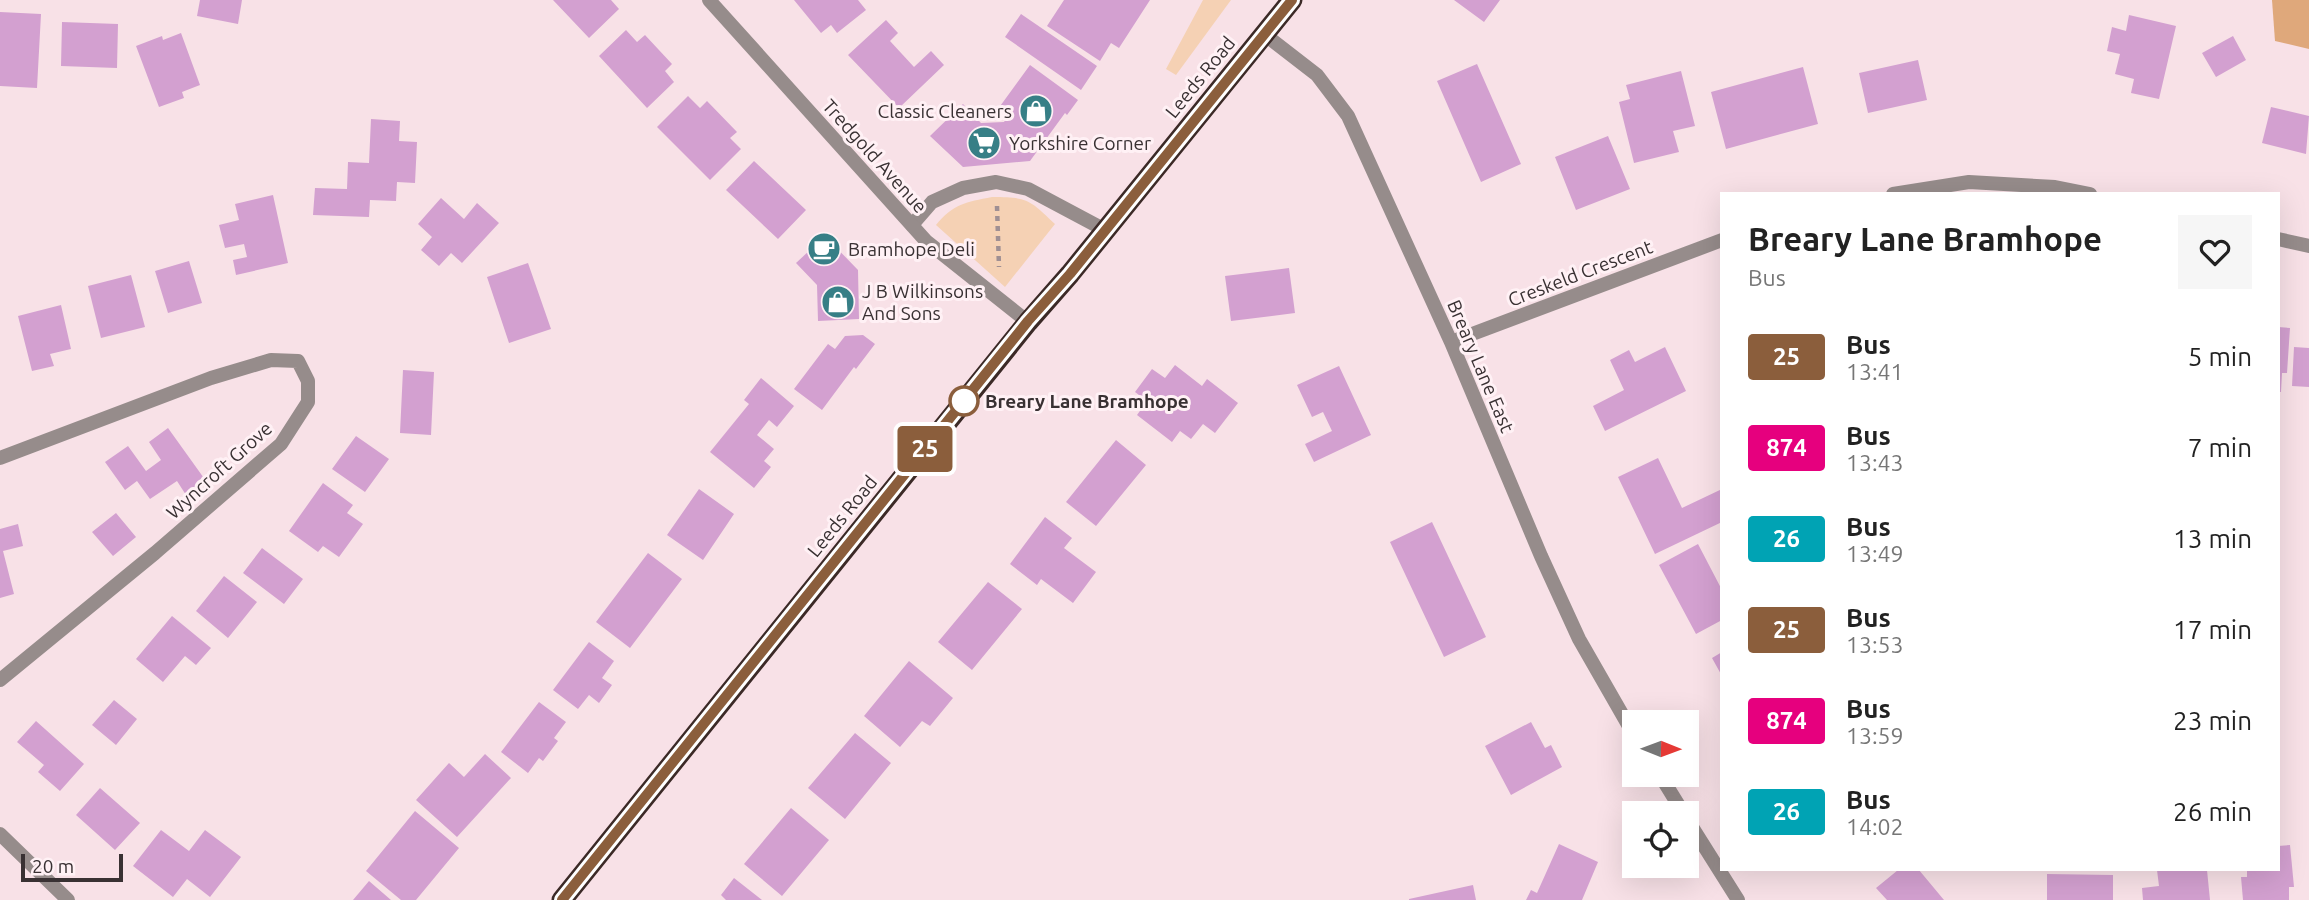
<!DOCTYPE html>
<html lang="en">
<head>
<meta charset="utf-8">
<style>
	:root { --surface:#fff; --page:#f6f6f6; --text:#222; --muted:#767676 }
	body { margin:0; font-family:Ubuntu,sans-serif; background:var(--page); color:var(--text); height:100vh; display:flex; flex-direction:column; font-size:26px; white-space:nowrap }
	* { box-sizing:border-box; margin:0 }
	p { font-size:23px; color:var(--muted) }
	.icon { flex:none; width:38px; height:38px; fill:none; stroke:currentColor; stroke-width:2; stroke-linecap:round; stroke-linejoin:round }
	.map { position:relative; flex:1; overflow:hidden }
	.side { position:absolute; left:1720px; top:192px; width:560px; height:679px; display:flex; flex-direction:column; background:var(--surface); border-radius:0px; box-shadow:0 7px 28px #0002 }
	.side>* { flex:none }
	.badge { padding:0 14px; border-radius:5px; font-size:24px; line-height:46px }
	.needle { width:46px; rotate:91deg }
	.buttons { position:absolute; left:1622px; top:710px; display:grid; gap:14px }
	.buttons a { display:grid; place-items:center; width:77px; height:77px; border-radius:0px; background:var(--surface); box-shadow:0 7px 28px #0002; font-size:35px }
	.scale { position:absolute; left:21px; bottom:18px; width:102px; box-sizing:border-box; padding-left:7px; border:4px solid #393133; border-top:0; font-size:19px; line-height:24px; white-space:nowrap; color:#393133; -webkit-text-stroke:5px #fff1f5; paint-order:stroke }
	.map>.badge { position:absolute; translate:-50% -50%; box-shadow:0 0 0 4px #fff }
	.round { display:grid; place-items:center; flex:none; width:74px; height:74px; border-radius:0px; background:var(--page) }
	.summary { display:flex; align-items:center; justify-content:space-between; height:119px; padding:0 28px }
	h1 { font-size:33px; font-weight:700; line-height:52px }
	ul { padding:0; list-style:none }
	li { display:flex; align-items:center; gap:21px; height:91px; padding:0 28px }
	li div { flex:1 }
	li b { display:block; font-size:26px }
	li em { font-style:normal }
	li .badge { min-width:77px; font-weight:700; text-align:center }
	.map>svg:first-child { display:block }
	.green { fill:#f5d1b4 }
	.forest { fill:#dfa87b }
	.building { fill:#d3a0d0 }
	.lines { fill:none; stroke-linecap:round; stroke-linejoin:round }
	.path { stroke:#9f8f93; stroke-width:4.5; stroke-dasharray:5 5; stroke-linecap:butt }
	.lane { stroke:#968c8b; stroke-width:14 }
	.street { stroke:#968c8b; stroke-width:14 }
	.highway { stroke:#3c2a27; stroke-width:21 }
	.line-casing { stroke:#fff; stroke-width:16 }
	.line { stroke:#8b5e3c; stroke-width:10 }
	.stop-dot { fill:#fff; stroke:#8b5e3c; stroke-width:3.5 }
	.labels { text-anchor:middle; stroke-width:6; stroke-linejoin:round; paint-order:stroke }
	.street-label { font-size:19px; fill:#393133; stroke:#fff1f5 }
	.poi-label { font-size:19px; fill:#393133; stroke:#fff1f5; text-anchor:start }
	.stop-label { font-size:19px; font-weight:bold; fill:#393133; stroke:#fff1f5; text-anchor:start }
</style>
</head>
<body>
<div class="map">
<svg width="2309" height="900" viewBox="0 0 2309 900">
	<rect width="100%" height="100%" fill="#f8e1e7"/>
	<path class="green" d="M1203,0H1231L1176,75L1166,69Z
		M992,197C1028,197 1030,200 1055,224L1005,287L936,225C953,204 966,202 992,197Z"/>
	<path class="forest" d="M2272,0H2309V49L2275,41Z"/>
	<path class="building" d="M200,0H242L238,24L197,16Z
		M553,0H611L619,9L589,38Z
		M794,0H858L866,10L837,33L831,25L821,33Z
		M1064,0H1150L1119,48L1111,43L1100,61L1047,26Z
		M1454,0H1500L1484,22Z
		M0,12L41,14L37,88L0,86Z
		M1021,14L1097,66L1081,90L1005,37Z
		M2129,15L2176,26L2159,99L2131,93L2134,79L2115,74L2120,54L2107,51L2112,27L2126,31Z
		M886,20L898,33L890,41L914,67L931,51L944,65L899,108L848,55Z
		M62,22L118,24L117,68L61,66Z
		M626,30L637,42L645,35L672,64L665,71L674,82L647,108L599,56Z
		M181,33L200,85L182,92L184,98L159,107L136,46L162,36L163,40Z
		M2233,36L2246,60L2216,77L2202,53Z
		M1918,60L1927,100L1868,113L1859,73Z
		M1477,64L1521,164L1481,182L1437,81Z
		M1030,65L1078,100L1067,115L1065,113L1030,161L963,167L930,136L963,104L981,123L1004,122L1008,116L998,109Z
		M1803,67L1818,124L1726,149L1711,92Z
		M1681,71L1695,126L1673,131L1679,152L1634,163L1619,102L1630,99L1626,85Z
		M688,96L700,108L707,101L737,132L730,138L741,149L710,180L657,127Z
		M2271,107L2309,116L2306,154L2262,143Z
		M371,119L400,121L399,141L417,142L415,183L397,182L396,201L370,200L369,217L313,215L315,188L347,189L348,162L369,163Z
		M1608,136L1630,189L1576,210L1555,157Z
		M754,161L806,210L778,239L726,190Z
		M273,195L288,263L236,275L233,260L247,257L244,244L225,248L219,225L239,220L235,204Z
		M441,198L464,219L477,203L499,223L462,263L451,253L439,266L421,250L432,237L418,224Z
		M825,236L858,270L859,319L818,321L817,285L796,263Z
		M189,261L202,303L168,313L155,271Z
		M528,263L551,329L509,343L487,277Z
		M1289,268L1295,313L1231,321L1225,276Z
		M131,275L145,327L101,338L88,286Z
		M61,305L71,349L50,354L54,366L32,371L18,316Z
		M2278,327L2290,328L2287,373H2282L2281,392H2278Z
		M863,335L875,344L856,369L854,367L822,410L794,389L828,344L835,349L845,336Z
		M1665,347L1686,391L1605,431L1593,406L1624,390L1610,360L1629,350L1635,362Z
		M2294,347L2309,348V387L2292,386Z
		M1175,365L1202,386L1207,379L1238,403L1215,433L1203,424L1191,439L1180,431L1172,442L1137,415L1147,401L1135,392L1152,369L1165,378Z
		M1339,366L1371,435L1314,462L1305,444L1332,431L1323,412L1312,417L1297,385Z
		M403,370L434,372L431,435L400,433Z
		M761,378L794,406L777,427L769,420L757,435L774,449L764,461L771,467L754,488L710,452L749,404L744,400Z
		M168,428L206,481L186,495L177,481L150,499L137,481L125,490L105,462L128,446L146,471L161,460L149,442Z
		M356,436L389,459L365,492L332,469Z
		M1116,440L1146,465L1096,526L1066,502Z
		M1658,458L1682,508L1722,489V522L1655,554L1618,477Z
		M323,483L353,505L347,513L363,524L339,557L323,546L318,552L289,531Z
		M699,489L734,514L703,560L667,535Z
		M116,513L136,537L113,556L92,532Z
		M1045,517L1072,538L1064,548L1096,572L1073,603L1041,579L1037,585L1010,564Z
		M1432,522L1486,637L1444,657L1390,542Z
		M18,524L23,546L3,551L14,594L0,598V529Z
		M1698,544L1722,590V620L1696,634L1659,565Z
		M262,548L303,579L284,604L243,573Z
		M648,553L682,579L630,648L596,622Z
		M224,576L257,602L228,638L196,611Z
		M988,582L1022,609L972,670L938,642Z
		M172,616L211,648L196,665L185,656L163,682L136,659Z
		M589,642L614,661L602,678L612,685L599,703L589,695L578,709L553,690Z
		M1722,652V676L1712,658Z
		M909,661L953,698L930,726L922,721L900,747L864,716Z
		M114,700L137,719L116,745L92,725Z
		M539,702L566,722L554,738L558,741L543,761L539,758L528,773L501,752Z
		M36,721L84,764L60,791L38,772L44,765L17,742Z
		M1531,722L1545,748L1551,745L1562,767L1511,795L1485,746Z
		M855,733L891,763L845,819L808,788Z
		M485,754L511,778L457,837L416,800L449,763L464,777Z
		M100,788L140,823L115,850L76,815Z
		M791,808L829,840L782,896L744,864Z
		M415,811L459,848L416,900H401L366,871Z
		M161,830L189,851L205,830L241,857L210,897L187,879L173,897L133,866Z
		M1559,844L1598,862L1582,900H1526L1531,890L1537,893Z
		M2290,845L2294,887H2289V900H2243L2241,877H2247V870H2278V846Z
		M1898,870H1919L1944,900H1887L1876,888Z
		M2157,870H2207L2210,900H2143L2142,888L2159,886Z
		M2047,874L2113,875V900H2047Z
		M734,878L762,900H726L721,895Z
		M369,881L391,900H353Z
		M1473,885L1476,900H1409V899Z"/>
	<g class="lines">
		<path class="path" d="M997,206L999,267"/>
		<path class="lane" d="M912,225L932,202L963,188L996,182L1028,189L1105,230"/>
		<path class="street" d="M709,0L926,241L1028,322
			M1264,34L1317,75L1348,116L1451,342L1541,556L1579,639L1634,735
			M1893,194L1969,182L2055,187L2090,194
			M2278,239L2309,246
			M1451,342L1722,240
			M0,458L211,378L271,360L298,361L308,381V402L281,444L155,553L0,680
			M1660,775L1684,814
			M1687,819L1738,900
			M0,834L68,900"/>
		<path class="highway" d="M562,900L1028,322L1070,274L1292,0"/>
	</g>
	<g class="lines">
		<defs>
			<path id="line" d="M562,900L1028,321L1070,274L1292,0"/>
		</defs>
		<use href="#line" class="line-casing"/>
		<use href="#line" class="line"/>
	</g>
	<defs>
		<symbol id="shop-disc" viewBox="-11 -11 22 22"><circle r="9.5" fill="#377f86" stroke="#fff1f5"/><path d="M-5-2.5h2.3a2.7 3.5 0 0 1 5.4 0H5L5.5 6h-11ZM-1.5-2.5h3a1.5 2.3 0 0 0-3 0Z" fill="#fff"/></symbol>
		<symbol id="supermarket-disc" viewBox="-11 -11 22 22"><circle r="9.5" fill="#377f86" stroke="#fff1f5"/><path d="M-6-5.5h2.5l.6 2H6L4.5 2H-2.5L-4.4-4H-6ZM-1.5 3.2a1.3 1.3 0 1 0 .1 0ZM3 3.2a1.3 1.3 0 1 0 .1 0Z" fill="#fff"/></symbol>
		<symbol id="cafe-disc" viewBox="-11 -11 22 22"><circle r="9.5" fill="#377f86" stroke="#fff1f5"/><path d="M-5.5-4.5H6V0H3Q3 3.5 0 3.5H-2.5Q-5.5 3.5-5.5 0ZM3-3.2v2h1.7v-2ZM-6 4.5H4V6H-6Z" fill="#fff"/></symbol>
	</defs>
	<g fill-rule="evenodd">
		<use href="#shop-disc" x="1017" y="92" width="38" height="38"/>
		<use href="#supermarket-disc" x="965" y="124" width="38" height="38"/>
		<use href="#cafe-disc" x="805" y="230" width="38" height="38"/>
		<use href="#shop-disc" x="819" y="283" width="38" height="38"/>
	</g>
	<circle class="stop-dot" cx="964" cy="401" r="14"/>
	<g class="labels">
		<g class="street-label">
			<text transform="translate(1200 77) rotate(-51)" y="7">Leeds Road</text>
			<text transform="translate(875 156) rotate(48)" y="7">Tredgold Avenue</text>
			<text transform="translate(1580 273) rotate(-21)" y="7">Creskeld Crescent</text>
			<text transform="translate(1481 366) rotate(67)" y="7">Breary Lane East</text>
			<text transform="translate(219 470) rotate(-42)" y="7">Wyncroft Grove</text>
			<text transform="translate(842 516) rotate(-51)" y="7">Leeds Road</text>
		</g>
		<g class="poi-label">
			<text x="1012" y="118" text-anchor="end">Classic Cleaners</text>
			<text x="1009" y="150">Yorkshire Corner</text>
			<text x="848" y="256">Bramhope Deli</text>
			<text x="862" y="298">J B Wilkinsons<tspan x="862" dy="22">And Sons</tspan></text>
		</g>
		<g class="stop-label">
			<text x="985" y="408">Breary Lane Bramhope</text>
		</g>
	</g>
</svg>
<div class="buttons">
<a><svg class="needle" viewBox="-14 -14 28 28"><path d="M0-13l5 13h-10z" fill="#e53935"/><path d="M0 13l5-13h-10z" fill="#767676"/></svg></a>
<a><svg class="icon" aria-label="locate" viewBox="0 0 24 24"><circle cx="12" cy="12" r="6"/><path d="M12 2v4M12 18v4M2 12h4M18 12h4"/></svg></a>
</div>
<div class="scale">20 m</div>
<b class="badge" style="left:925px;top:449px;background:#8b5e3c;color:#fff">25</b>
<section class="side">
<div class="summary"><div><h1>Breary Lane Bramhope</h1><p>Bus</p></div><a class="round"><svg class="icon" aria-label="heart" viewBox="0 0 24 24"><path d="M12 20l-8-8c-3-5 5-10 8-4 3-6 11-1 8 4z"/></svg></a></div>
<ul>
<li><span class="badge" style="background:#8b5e3c;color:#fff">25</span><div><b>Bus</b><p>13:41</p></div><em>5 min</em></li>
<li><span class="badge" style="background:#e6007e;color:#fff">874</span><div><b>Bus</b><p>13:43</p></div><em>7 min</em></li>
<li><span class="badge" style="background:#00a3b4;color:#fff">26</span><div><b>Bus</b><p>13:49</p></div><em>13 min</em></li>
<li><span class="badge" style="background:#8b5e3c;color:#fff">25</span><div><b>Bus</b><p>13:53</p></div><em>17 min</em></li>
<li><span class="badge" style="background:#e6007e;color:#fff">874</span><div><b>Bus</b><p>13:59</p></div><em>23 min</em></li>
<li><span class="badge" style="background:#00a3b4;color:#fff">26</span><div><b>Bus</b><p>14:02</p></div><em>26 min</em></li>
</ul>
</section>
</div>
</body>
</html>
